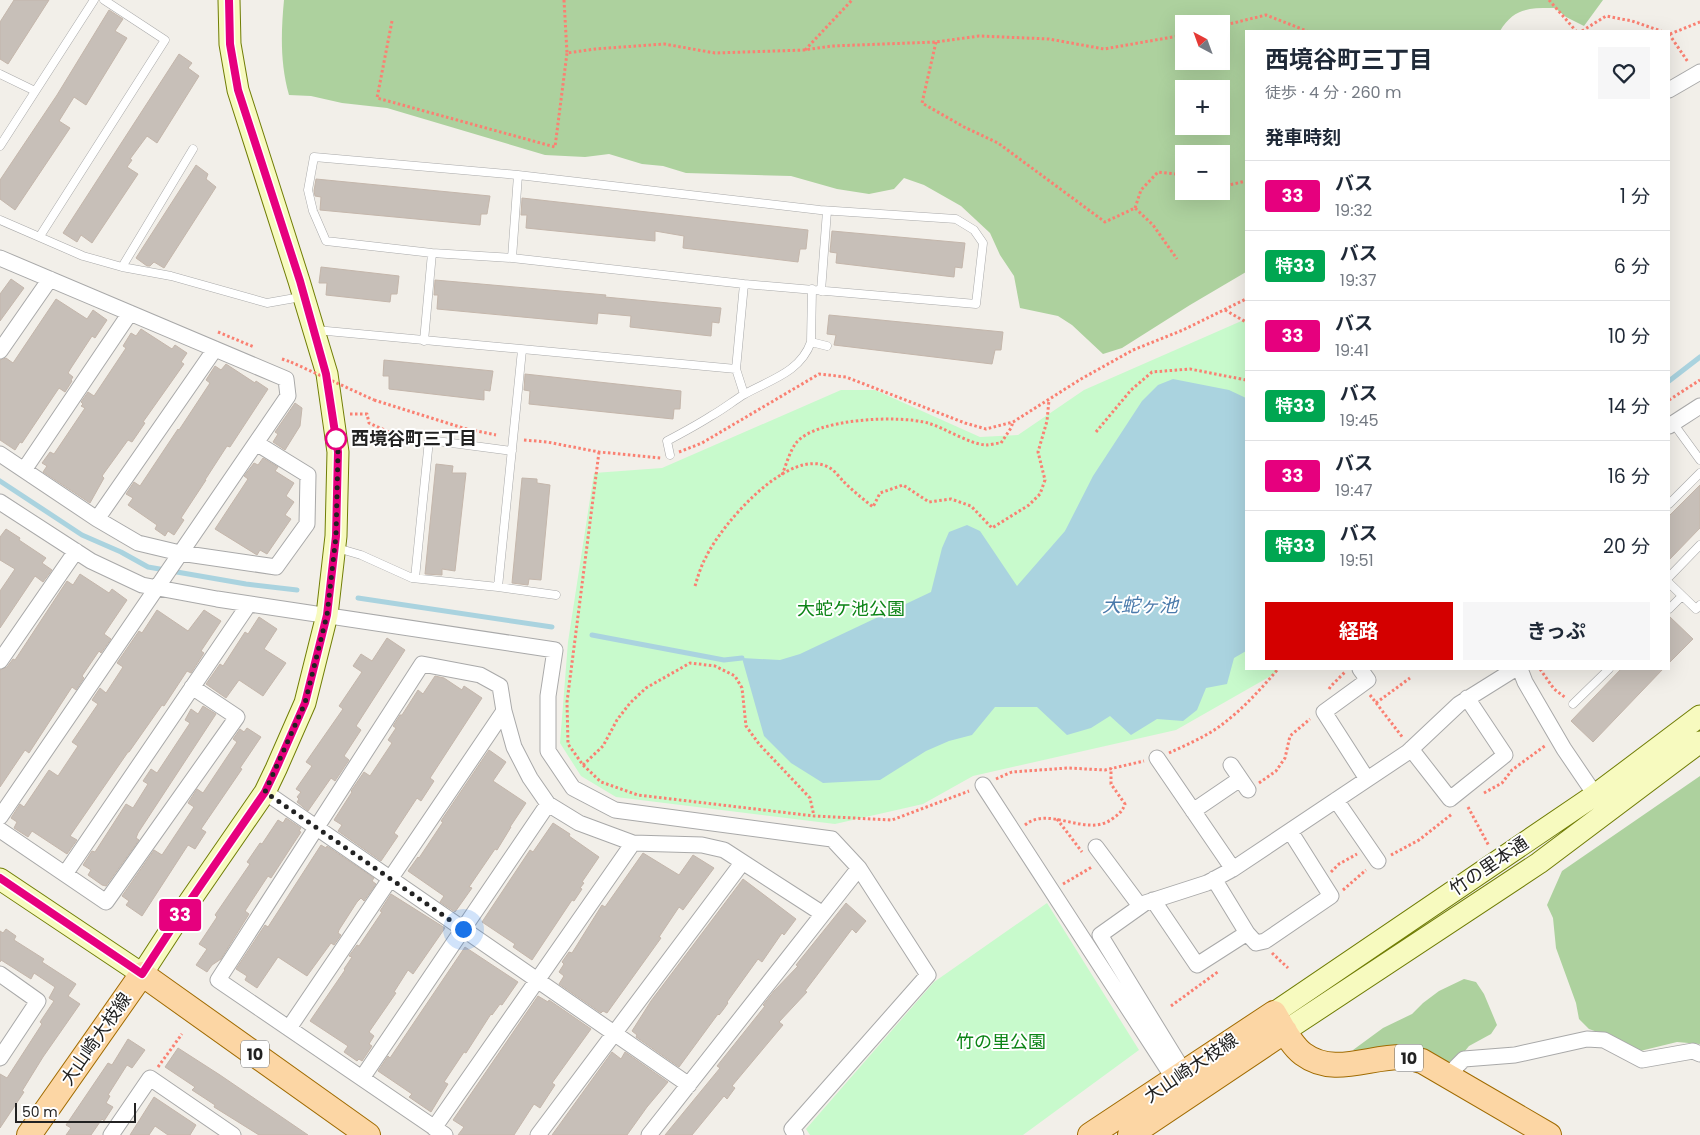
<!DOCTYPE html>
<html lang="ja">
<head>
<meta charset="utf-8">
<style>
	:root { --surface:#fff; --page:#f6f6f7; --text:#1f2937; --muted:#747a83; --line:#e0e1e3; --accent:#d40000 }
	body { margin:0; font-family:Poppins,"Noto Sans JP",sans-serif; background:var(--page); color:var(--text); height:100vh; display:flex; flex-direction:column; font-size:19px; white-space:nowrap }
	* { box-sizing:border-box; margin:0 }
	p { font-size:16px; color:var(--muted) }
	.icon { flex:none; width:28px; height:28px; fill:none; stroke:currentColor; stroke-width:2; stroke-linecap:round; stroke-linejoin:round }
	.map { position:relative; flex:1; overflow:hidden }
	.side { position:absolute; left:1245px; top:30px; width:425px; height:640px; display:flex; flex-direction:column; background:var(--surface); border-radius:0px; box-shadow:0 5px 20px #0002 }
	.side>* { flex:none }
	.badge { padding:0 10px; border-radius:4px; font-size:18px; line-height:32px }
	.needle { width:32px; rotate:319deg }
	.fabs { position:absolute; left:1175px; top:15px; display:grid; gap:10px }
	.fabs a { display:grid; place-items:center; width:55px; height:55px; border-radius:0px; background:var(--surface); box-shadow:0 5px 20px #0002; font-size:25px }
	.scale { position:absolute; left:15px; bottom:12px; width:121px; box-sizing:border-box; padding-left:5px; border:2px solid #222; border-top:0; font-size:14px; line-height:18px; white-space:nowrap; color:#222; -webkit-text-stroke:4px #fff; paint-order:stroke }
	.you { position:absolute; width:25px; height:25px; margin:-12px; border:4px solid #fff; border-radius:50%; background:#1a73e8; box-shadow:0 0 0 8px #1a73e833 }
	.map>.badge { position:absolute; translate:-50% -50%; box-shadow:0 0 0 2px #fff }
	h2 { padding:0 20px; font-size:19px; line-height:45px }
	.round { display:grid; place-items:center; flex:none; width:52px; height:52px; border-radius:0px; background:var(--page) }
	.summary { display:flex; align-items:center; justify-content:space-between; height:85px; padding:0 20px }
	h1 { font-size:24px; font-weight:700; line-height:38px }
	.action { display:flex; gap:10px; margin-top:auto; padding:10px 20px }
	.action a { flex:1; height:58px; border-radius:0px; background:var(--accent); color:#fff; font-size:20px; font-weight:700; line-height:58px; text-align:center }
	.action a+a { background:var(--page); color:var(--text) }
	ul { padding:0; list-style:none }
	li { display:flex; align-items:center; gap:15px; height:70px; padding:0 20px; border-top:1px solid var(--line) }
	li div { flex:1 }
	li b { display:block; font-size:19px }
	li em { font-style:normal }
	li .badge { min-width:55px; font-weight:700; text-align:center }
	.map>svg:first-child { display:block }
	.forest { fill:#add19e; fill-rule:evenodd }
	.park { fill:#c8facc }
	.water { fill:#aad3df }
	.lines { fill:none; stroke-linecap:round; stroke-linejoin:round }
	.stream { stroke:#aad3df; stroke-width:5 }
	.building { fill:#c7bfb8; stroke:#c4b6ab }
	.lane-casing { stroke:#a9a9a9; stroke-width:9 }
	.street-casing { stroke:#a9a9a9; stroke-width:17 }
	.secondary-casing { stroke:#707d05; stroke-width:23 }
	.primary-casing { stroke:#a06b00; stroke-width:26 }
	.path { stroke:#fa8072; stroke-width:3; stroke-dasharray:2.5 2.5; stroke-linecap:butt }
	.lane { stroke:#fff; stroke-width:8 }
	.street { stroke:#fff; stroke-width:15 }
	.secondary { stroke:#f7fabf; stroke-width:21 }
	.primary { stroke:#fcd6a4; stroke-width:24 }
	.path-bridge { stroke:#fa8072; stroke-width:3; stroke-dasharray:2.5 2.5; stroke-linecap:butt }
	.line-casing { stroke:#fff; stroke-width:11 }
	.line { stroke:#e6007e; stroke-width:8 }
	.walk { stroke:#222; stroke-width:5; stroke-dasharray:0 9 }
	.stop-dot { fill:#fff; stroke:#e6007e; stroke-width:2.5 }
	.labels { text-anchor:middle; stroke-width:4; stroke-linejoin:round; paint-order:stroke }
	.shield { fill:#fff; stroke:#646464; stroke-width:1 }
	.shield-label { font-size:16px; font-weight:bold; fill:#222 }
	.stop-label { font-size:18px; font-weight:bold; fill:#222; stroke:#fff; text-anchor:start }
	.park-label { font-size:18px; fill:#0c8416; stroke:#fff }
	.street-label { font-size:18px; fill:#222; stroke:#fff }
	.water-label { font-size:19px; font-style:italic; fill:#4a7aab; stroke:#fff }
</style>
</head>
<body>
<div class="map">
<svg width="1700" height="1135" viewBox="0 0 1700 1135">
	<rect width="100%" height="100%" fill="#f2efe9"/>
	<path class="forest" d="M284,0H1603L1584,26L1566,17L1555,8C1531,8 1514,7 1500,31H1246V272L1190,305L1122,348L1103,354L1072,325L1058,316L1020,308L1014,276L1000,255L990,233L961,206L924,185L904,178L894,189L869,194L837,189L791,176L686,173L663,166L642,164L609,154L585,157L545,155L387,108L342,103L311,96L289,95C280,63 281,32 284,0ZM1184,24H1221V61H1184ZM1184,89H1221V126H1184ZM1184,154H1221V191H1184Z
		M1700,776V1044L1677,1042L1636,1052L1603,1034L1589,1029L1579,1019L1576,1003L1556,948L1553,918L1547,905L1562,871Z
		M1464,979L1476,982L1484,994L1497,1025L1491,1034L1469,1046L1451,1068L1364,1057L1353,1050L1383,1028L1412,1014L1423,1003L1439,991Z"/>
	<path class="park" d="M1246,319V669H1279L1276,673L1176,730L973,776L923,804L835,824L616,797L581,776L560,743L568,642L594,473L662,468L841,390H875L980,437L1018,435L1084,390Z
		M1047,903L1139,1050L1023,1135H810L806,1129L934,982Z"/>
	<path class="water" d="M1173,379L1229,390L1246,398V651L1234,658L1227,684L1206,688L1197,710L1183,721L1157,719L1131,735L1110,716L1091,728L1067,735L1037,707H995L972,735L949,741L926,751L880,780L823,783L791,763L764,736L742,658L780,660L800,654L931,592L942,548L949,532L967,525L980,531L1017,586L1065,531L1093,476L1142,401L1158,385Z"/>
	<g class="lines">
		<path class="stream" d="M1669,381L1700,357
			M0,481L82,535L121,552L148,567L246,584L297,590
			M358,598L552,627
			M592,635L724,660L742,658"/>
	</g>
	<path class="building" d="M14,0H49L8,64L0,59V22Z
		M109,10L123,19L115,31L127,38L86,105L74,97L59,121L70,128L15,210L0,199V180L57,95Z
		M179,54L192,63L188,68L199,76L157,143L147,136L130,159L132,160L127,167L138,174L92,243L81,235L77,242L63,233Z
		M196,165L208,174L206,179L216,187L164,268L154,262L150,266H147L136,258Z
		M316,179L490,196L487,214H481L480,225L320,210L321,197L315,196L314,191Z
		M522,198L808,230L806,249H800L798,262L683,248L684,236L655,231V241L526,228L527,215H521Z
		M832,231L965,243L962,268L955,267L954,277L836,263L837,253L830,252Z
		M321,267L399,276L397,294H391L390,302L326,295L327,283H319Z
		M11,279L24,288L0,321V294Z
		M435,280L606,295L605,297L721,308L719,323L712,322L711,336L630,327L631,316L598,313L597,324L437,309L438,295H434Z
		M56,299L87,319L93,310L107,320L95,338L92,336L71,368L68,373L73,377L71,380L72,381L65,392L59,388L22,443L20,442L15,450L0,440V360L6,358L13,363Z
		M829,315L1003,332L1001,350H995L992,364L834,345L836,335L827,334Z
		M141,329L172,349L175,345L187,353L181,362L184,364L143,422L145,423L132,442L128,440L102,476L104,478L90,503L43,472L47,466L42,463L50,452L54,454L85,408L81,406L83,404L81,402L88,392L94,396L126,348L123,346L131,333L136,336Z
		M384,360L493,371L490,391L484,390V400L389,389V376H383Z
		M226,364L255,383L256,381L268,389L230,447L227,446L205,480H206L181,518L184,520L174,535L168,531L165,536L155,529L157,525L128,505L133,498L126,494L134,482L140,486L178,429L179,430L185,421L210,383L206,380L215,366L221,370Z
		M525,374L681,391L680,409H674L673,419L529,404L530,391L524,390Z
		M295,403L302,408L300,426L285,450L273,442L278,434L275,432Z
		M263,458L278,467L275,471L294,483L286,496L294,502L285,515L291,519L267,554L260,550L257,555L215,529L248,479L244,476L254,463L258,465Z
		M436,464L453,466L452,473H466L455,571L442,569V575L425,574Z
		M522,478L537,479V483L550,485L541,580L529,579L528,585L512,583Z
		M1700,485V528L1669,560V516Z
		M6,529L20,538L19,540L46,558L42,563L52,570L43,582L35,576L0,628V591L15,569L0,560V537Z
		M80,574L109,593L112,589L127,600L104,634L111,639L101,653L99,651L82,676L84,678L76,690L72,687L29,753L25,750L0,787V670L7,667L13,659L15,660L67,581L73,585Z
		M157,610L188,631L204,610L221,621L201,651L204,653L191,673L187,671L164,706L162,705L129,752H128L70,836L77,840L67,854L32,831L28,837L14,828L17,822L11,818L20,804L24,807L49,770L58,776L78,746L72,742L98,704L92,700L100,688L106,693L123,667L117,663L139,631L142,633Z
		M1669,616L1693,639L1669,663Z
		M259,617L277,629L264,649L286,663L263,696L239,680L226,698L206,684L220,664L223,666L245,632L248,634Z
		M387,638L405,650L356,726L361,730L344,756L349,760L335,781L331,778L308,811L297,802L299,799L297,797L301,792L296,789L312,766L306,762L343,709L339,706L362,672L353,666L361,654L372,661Z
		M1621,669H1663L1593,742L1571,721Z
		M435,676L444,678L462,690L464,686L482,698L430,778L434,781L421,801L417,798L394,833L398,836L381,861L338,831L342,825L334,820L352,792L351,791L364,772L370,776L392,743L388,740L396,728L393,726L400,715H402L418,690L423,694Z
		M203,706L216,714L138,833L136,838L139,840L106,886L102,885L88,875L91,870L83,865L92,851L95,852L126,804L133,808L148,784L143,781L151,769L157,773L190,723L185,720L191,709L198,714Z
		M247,728L261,737L240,768L242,769L201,829L206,832L195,849L188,845L142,916L126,905L129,901L122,896L154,850L162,855L194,807L188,803L197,789L203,793L237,742L233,739L240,729L244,732Z
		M489,750L506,762L493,781L526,803L510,827H511L497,850L495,849L469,887L472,888L455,912L440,902L444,896L408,871L418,857L419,858L443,822L441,821Z
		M286,818L301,828L299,831L301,832L271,878L268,876L245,911L249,914L221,959L212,965L207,972L196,965L207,949L199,944L217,917L215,915L250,864L247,862L260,843L262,844L278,820L283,823Z
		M553,823L570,834L569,836L599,857L582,882L584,883L580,888L582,889L574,901L572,900L532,960L513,947L515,944L482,922L530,850L533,852Z
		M321,845L326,848L327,846L374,878L372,881L376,884L364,901L361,898L357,902L339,930L338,933L341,935L334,945L331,943L307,976L278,957L257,988L245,980L247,976L236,969L265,925L268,927Z
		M643,853L679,875L693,855L714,868L683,910L679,907L659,937L661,938L607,1013L603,1011L601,1013L559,984L564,976L559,972L564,964L562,962L569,952L572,953L602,905L605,907Z
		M743,879L796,919L784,935L782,933L762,962L758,959L727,1002L728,1003L723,1010L719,1015L718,1014L679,1067L636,1037L637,1035L632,1031L651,1001Z
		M391,894L445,928L413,974L408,970L394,992L396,993L369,1032L374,1036L369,1044L372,1046L362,1061L359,1059L357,1061L344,1052L348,1046L310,1021L345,970L344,969L352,957L349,956L357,945L359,946L382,912L380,911Z
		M846,903L866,921L856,933L852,929L805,991L807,992L779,1022L783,1025L732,1086L735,1088L727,1099L724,1096L692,1135H665L720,1068L717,1066L765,1006L763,1005L774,991L798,966L796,965Z
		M6,929L16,936L14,940L44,959L42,962L76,984L68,996L80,1004L43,1057L22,1091L24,1092L0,1128V1074L7,1078L42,1024L40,1022L54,1001L49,998L55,987L34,973L31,979L1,960L0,962V931L3,933Z
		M465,947L518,982L502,1005L500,1004L492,1015L491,1014L466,1053L464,1052L444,1082L448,1084L431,1112L409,1097L412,1094L378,1071L388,1056L390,1058Z
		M538,996L548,1002L549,1000L591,1029L552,1083L555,1085L540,1108L534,1104L514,1135H458L464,1127L453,1120Z
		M128,1039L145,1050L132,1068L127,1065L108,1095L110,1096L106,1103L113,1107L104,1121L102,1119L91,1135H66L71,1128L66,1125L108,1063L112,1065Z
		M178,1048L220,1075L308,1135H259L214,1107L215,1105L192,1090L195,1087L165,1067Z
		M612,1052L621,1059L625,1052L668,1082L647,1107L627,1135H552Z
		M154,1097L196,1125L190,1135H168L155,1126L149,1135H130Z"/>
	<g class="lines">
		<defs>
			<path id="lane" d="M0,74L35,91
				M0,146L94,0
				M314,157L518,175L820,210L956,219L974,230L983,243L976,304L744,284L512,258L432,253L326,241L313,211L308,190Z
				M0,220L83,256L122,267L171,276L267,303L301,297
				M40,236L165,40L104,0
				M512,258L518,175
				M122,267L193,149
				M812,289L811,342L827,346
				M821,291L827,211
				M316,330L736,369L744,284
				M424,341L432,253
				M736,369L744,394
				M1673,423L1700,460
				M670,455L667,441C682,433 697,425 711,416C722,410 732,402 743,395C769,380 800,373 811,342
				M1669,504L1700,473
				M337,548L361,555L412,578L498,587L556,595
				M1669,577L1700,545
				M415,578L429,440L512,451
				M1669,583L1696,609L1700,605
				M498,587L522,350
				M1669,609L1682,596
				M1573,704L1609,669"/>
			<path id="street" d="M1669,90L1700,72
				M0,258L286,379L288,396L0,817
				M0,351L50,279
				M1669,426L1700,406
				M0,454L97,519L138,543L180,553L276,567L307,524L308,475L256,443
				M24,470L130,313
				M0,502L91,561L142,585L217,599L555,650L548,696V751L573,788L615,810L832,839L859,868L928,975L792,1129L796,1135
				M97,519L215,349
				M0,661L76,551
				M1360,669L1368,680L1324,712L1367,779
				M1520,669L1525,682L1564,749L1600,802
				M1411,749L1450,799L1505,755L1467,698
				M1157,758L1233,869
				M1231,765L1248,790
				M983,785L1174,1079
				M265,792L689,1085
				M1336,800L1378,861
				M1193,811L1240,779
				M0,830L106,902L237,717L192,687
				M1096,847L1140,906
				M65,874L249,604
				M1153,900L1197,965L1247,933L1214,879
				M1247,933L1256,943L1265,941L1331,896L1290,831
				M0,974L38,1001L0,1058
				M289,1028L504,711
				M1184,1072L1100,935L1145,903L1207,883L1233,869L1408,752L1459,704L1515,669
				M1448,1075L1464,1059L1515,1055L1587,1039L1604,1040L1642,1060L1693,1051L1700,1054
				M362,1078L548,804
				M434,1128L633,843
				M111,1135L150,1078L233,1135
				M445,1135L218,980L422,664L480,675L500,686L504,711L514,747L530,778L548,804L579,823L633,843L702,845L724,850L823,914
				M538,1135L742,863
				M649,1135L859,868"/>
			<path id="secondary" d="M0,879L142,974L185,908L265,792L276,769L305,703L327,615L336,536L338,452L327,374L299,281L238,90L230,44L229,0
				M1274,1013L1595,795L1700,716
				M1285,1031L1539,863L1700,742"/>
			<path id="primary" d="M29,1135L142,974L368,1135
				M1090,1135L1274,1013C1282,1026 1290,1044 1303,1054C1334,1077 1369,1056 1404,1057C1410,1057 1417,1060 1422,1061L1549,1135
				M1130,1135L1285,1031"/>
		</defs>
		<use href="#lane" class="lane-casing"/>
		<use href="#street" class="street-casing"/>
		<use href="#secondary" class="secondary-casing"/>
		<use href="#primary" class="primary-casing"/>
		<path class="path" d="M564,0L567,53L595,49L664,44L715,53L804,50L832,46L936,42L979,36L1049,39L1104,49L1184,35
			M1549,0L1576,31
			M392,21L377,98L555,147L567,53
			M1221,26L1266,15L1307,31
			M1582,31L1606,16L1632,21L1661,31
			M1669,34L1688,62
			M1670,34L1700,22
			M936,42L922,103L964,127L998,143L1105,222L1135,208L1153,225L1177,259
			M805,50L852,0
			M1221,187L1246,181
			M1135,208L1141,190L1158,172L1184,175
			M1225,310L1246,322
			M218,332L254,347
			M282,359L291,362
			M374,400L463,428L496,435
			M1669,400L1700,380
			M350,414H367L369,423L391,433L419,435
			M1096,432L1131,390L1152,372L1190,369L1246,380
			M524,440L547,442L599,452L661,458
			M599,452L567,702L568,744L583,765L601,782L638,795L814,816L892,820L969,791
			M679,452L702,443L819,374L846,377L965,423L986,429L1013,422L1081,379L1133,350L1183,330L1246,299
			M782,475C786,465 790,451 796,443C816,418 899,415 928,423C945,428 969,444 986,445C990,445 996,443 1001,443L1011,428L1013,422
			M695,586C698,576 701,566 706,557C721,525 790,444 830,468C835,471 840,478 844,482C853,491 863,499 873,507L880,493L903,485L929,502L951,499L971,506L992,528L1029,505L1040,494L1045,480L1038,452L1047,421L1049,400
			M1540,669L1554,689L1566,698
			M1329,689L1331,686L1345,672
			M1370,695L1403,738
			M1376,703L1410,678
			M1169,753C1186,745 1205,737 1220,726C1242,710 1261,689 1278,669
			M583,765L603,746L617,720L630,703L646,688L690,663L715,666L735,676L742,688L746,726L759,744L810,798L814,816
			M996,779L1012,772L1068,768L1105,770L1144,761
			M1259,783L1276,771L1285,758L1290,736L1310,719
			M1484,793L1502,783L1512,770L1546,745
			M1468,807L1489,846
			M1057,819L1082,852
			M1025,825C1049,805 1087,838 1112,819C1119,814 1122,812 1125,804L1111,784V768
			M1391,855L1419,840L1452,814
			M1331,872L1339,864L1357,854
			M1063,884L1092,867
			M1343,890L1366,870
			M1272,953L1288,968
			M1171,1006L1219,971
			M158,1067L182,1034"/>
		<use href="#lane" class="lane"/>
		<use href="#street" class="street"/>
		<use href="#secondary" class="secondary"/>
		<use href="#primary" class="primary"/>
		<path class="path-bridge" d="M291,362L374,400"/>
	</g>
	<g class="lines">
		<defs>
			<path id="line" d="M0,878L142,974L185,908L265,792L276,769L305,703L327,615L336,536L338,452L326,374L300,281L238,90L230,44L229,0"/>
		</defs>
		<use href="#line" class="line-casing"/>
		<use href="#line" class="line"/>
		<path class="walk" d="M336,439L335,432L338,452L336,536L327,615L305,703L265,792L463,929"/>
	</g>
	<circle class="stop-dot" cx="336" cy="439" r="10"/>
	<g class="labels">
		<g class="shield">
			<rect x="241" y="1040.5" width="28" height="27" rx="4"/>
			<rect x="1395" y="1044.5" width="28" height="27" rx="4"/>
		</g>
		<g class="shield-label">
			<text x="255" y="1060">10</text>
			<text x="1409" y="1064">10</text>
		</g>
		<g class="stop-label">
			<text x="351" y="445">西境谷町三丁目</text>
		</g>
		<g class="park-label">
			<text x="851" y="615">大蛇ケ池公園</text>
			<text x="1001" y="1048">竹の里公園</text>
		</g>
		<g class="street-label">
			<text transform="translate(1489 866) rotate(-34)" y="6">竹の里本通</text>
			<text transform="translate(96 1039) rotate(-55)" y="6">大山崎大枝線</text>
			<text transform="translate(1191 1068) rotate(-34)" y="6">大山崎大枝線</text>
		</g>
		<g class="water-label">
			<text x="1140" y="612">大蛇ヶ池</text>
		</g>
	</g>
</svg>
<div class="fabs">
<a><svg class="needle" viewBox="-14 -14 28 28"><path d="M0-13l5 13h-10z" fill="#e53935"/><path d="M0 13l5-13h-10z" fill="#747a83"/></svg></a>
<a>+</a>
<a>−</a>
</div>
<div class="scale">50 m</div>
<div class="you" style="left:463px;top:929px"></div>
<b class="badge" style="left:180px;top:915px;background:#e6007e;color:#fff">33</b>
<section class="side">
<div class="summary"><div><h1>西境谷町三丁目</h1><p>徒歩 · 4 分 · 260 m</p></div><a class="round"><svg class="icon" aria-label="heart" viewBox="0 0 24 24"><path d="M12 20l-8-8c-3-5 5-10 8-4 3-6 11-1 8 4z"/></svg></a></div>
<h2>発車時刻</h2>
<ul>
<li><span class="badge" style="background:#e6007e;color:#fff">33</span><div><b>バス</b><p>19:32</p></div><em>1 分</em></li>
<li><span class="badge" style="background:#00a651;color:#fff">特33</span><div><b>バス</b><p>19:37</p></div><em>6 分</em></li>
<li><span class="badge" style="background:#e6007e;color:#fff">33</span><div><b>バス</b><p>19:41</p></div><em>10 分</em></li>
<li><span class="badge" style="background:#00a651;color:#fff">特33</span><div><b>バス</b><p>19:45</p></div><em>14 分</em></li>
<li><span class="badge" style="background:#e6007e;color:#fff">33</span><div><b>バス</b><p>19:47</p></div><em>16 分</em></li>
<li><span class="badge" style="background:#00a651;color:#fff">特33</span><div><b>バス</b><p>19:51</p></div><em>20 分</em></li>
</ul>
<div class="action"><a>経路</a><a>きっぷ</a></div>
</section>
</div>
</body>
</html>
